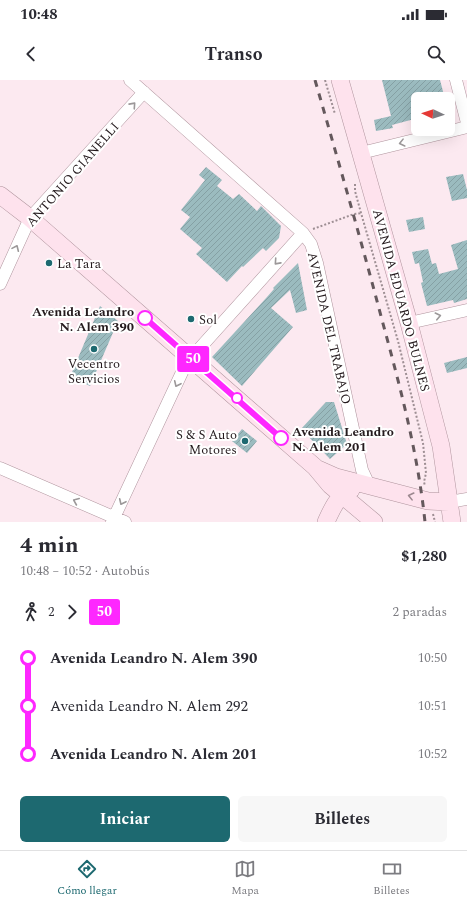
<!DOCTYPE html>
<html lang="es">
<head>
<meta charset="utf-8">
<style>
	:root { --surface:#fff; --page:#f7f7f7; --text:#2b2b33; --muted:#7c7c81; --line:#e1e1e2; --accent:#1d6970 }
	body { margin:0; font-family:Spectral,serif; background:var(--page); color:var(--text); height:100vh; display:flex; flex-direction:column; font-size:15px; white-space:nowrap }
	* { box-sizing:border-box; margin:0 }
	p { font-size:13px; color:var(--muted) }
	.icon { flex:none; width:22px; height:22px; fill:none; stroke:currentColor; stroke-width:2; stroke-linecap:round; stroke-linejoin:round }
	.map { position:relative; height:442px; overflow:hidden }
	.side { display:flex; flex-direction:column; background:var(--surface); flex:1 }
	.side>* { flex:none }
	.badge { padding:0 8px; border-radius:3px; font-size:14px; line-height:26px }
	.needle { width:26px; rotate:274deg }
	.controls { position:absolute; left:411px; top:12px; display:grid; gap:8px }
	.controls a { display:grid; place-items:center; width:44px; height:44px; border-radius:6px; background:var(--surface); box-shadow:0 4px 16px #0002; font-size:20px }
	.map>.badge { position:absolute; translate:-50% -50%; box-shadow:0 0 0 2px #fff }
	.legs { display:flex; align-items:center; gap:6px; height:44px; padding:0 20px; font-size:13px }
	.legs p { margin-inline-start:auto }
	.overview { display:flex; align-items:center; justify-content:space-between; height:68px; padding:0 20px }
	h1 { font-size:22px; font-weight:700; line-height:30px }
	.cta { display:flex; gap:8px; margin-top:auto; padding:8px 20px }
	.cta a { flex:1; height:46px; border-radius:6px; background:var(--accent); color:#fff; font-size:16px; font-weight:700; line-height:46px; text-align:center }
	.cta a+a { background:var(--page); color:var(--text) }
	ul { padding:0 20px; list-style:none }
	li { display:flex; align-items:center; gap:14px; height:48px; font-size:15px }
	li i { display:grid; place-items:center; width:6px; height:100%; margin:0 5px; background:currentColor }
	li i::after { content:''; width:10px; height:10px; margin:-5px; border:3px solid; border-radius:50%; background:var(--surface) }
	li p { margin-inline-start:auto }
	li:first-child i { background:linear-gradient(#0000 50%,currentColor 0) }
	li:last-child i { background:linear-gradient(currentColor 50%,#0000 0) }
	.status { display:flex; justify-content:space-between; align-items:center; height:28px; padding:0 20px; background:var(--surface); direction:ltr }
	.status svg { height:11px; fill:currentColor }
	header { display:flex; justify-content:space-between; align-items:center; height:52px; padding:0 20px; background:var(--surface); font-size:18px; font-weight:700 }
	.tab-bar { display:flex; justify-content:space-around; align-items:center; height:56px; border-top:1px solid var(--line); background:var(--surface); font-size:11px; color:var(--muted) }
	.tab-bar a { display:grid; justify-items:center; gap:2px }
	.tab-bar .active { color:var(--accent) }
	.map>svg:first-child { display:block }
	.building { fill:url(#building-hatch) }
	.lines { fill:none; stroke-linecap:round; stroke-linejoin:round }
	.street-casing { stroke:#b0959e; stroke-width:13 }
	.secondary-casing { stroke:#b0959e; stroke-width:18 }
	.path { stroke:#9e8f94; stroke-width:2; stroke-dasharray:2 2; stroke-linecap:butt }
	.street { stroke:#fff; stroke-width:12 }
	.secondary { stroke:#fee2ed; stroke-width:17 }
	.rail { stroke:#64585c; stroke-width:3; stroke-dasharray:7 7; stroke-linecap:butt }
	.oneway { stroke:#9c9899 }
	.oneway2 { stroke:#9c888f }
	.line-1-casing { stroke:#fff; stroke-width:9 }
	.line-1 { stroke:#fe27ff; stroke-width:6 }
	.poi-dot { fill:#1d6970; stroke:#fff; stroke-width:1.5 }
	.stop-1-dot { fill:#fff; stroke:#fe27ff; stroke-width:2 }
	.labels { text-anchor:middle; stroke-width:4; stroke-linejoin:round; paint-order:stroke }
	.street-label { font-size:13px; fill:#241a1d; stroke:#fff }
	.poi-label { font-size:13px; fill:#241a1d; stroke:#fff; text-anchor:start }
	.stop-label { font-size:13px; font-weight:bold; fill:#241a1d; stroke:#fff; text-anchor:end }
</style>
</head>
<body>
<div class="status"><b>10:48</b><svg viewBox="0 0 49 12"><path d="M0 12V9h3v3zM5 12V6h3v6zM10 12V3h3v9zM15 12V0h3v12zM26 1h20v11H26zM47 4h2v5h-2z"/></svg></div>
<header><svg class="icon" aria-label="back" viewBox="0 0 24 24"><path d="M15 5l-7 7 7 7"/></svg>Transo<svg class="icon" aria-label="search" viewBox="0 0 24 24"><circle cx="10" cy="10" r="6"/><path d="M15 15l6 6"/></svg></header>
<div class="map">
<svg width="467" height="442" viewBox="0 0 467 442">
	<defs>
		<pattern id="building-hatch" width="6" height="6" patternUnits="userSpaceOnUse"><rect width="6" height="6" fill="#9bbbbf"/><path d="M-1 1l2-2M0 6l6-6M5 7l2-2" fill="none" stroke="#85a0a4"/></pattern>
	</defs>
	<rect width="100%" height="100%" fill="#fce9f0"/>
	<path class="building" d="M382,0H440L445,19H418V38L392,45L393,48L376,51L374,40L391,36Z
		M206,87L222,100L217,106L233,119L239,114L257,131L261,126L281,146L279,158L266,171L263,168L243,187L242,186L227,202L196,174L202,168L180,149L190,137L181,130L205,100L199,95Z
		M463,94L467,110V118L452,121L446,97Z
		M423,137L425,149L409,152L406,140Z
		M467,160V219L454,223L453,220L427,226L421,203L423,202L419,183L415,184L412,172L428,169L432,184L436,183L439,194L458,189L451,165Z
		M298,183L307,230L296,233L290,210L271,228L293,247L242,306L212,277L267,217L274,209L273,208Z
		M100,226L118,241L90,306L70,297Z
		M467,277V288L447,293L444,283Z
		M326,322H334L347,364L330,379L301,349Z
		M242,349L257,361L247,373L232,361Z"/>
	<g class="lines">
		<defs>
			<path id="street" d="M130,0L303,153L311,164L317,183L362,390L369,405
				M456,0L467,43
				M361,73L467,47
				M0,204L30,138L144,12
				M409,243L467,230
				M0,388L125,442
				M449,422L467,419
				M112,442L184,288L191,278L303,153"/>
			<path id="secondary" d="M340,0L409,243L441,366L452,442
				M0,115L30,138L315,387L330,405L374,442
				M318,389L336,397L428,421L449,422
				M326,442C333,427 336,418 351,410"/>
		</defs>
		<use href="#street" class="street-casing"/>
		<use href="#secondary" class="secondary-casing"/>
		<path class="path" d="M325,0L335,34
			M355,104V111L361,133L398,261L423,363L426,393L424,402L425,406
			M313,149L354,134L362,133
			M433,434L435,442"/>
		<use href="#street" class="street"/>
		<use href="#secondary" class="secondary"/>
		<path class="rail" d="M315,0C338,80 361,160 382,240C400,306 418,374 425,442"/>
	</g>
	<defs><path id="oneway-chevron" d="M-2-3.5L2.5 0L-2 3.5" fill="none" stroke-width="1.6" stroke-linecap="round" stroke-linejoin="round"/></defs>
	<g class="oneway">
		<use href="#oneway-chevron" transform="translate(133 25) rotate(-48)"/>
		<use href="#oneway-chevron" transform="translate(402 63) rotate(166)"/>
		<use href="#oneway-chevron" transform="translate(16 168) rotate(-66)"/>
		<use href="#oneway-chevron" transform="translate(277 182) rotate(132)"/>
		<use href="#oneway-chevron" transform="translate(438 236) rotate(-13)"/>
		<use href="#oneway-chevron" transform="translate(177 304) rotate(115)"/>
		<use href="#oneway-chevron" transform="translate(76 421) rotate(-157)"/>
		<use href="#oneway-chevron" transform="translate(122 422) rotate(115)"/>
	</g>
	<use class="oneway2" href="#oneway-chevron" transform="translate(411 416) rotate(-166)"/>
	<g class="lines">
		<defs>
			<path id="line-1" d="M145,238L281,358"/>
		</defs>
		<use href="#line-1" class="line-1-casing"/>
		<use href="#line-1" class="line-1"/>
	</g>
	<g class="poi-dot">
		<circle cx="49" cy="183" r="4"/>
		<circle cx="191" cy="239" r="4"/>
		<circle cx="94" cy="269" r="4"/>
		<circle cx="245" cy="361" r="4"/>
	</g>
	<g class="stop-1-dot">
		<circle cx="145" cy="238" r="7"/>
		<circle cx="237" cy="318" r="5"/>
		<circle cx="281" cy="358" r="7"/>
	</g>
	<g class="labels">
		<g class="street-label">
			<text transform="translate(72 94) rotate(-49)" y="5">ANTONIO GIANELLI</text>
			<text transform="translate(402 220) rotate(75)" y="5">AVENIDA EDUARDO BULNES</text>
			<text transform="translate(330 248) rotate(77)" y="5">AVENIDA DEL TRABAJO</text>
		</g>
		<g class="poi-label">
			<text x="57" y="188">La Tara</text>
			<text x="199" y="244">Sol</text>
			<text x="94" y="288" text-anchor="middle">Vecentro<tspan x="94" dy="15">Servicios</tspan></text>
			<text x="237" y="359" text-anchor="end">S &amp; S Auto<tspan x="237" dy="15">Motores</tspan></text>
		</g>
		<g class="stop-label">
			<text x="134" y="236">Avenida Leandro<tspan x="134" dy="15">N. Alem 390</tspan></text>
			<text x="292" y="356" text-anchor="start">Avenida Leandro<tspan x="292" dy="15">N. Alem 201</tspan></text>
		</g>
	</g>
</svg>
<div class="controls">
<a><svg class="needle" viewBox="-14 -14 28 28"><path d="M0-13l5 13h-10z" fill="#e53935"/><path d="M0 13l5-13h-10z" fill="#7c7c81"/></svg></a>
</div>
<b class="badge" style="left:193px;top:279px;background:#fe27ff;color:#fff">50</b>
</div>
<section class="side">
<div class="overview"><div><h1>4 min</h1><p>10:48 – 10:52 · Autobús</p></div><b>$1,280</b></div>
<div class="legs"><svg class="icon" aria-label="walk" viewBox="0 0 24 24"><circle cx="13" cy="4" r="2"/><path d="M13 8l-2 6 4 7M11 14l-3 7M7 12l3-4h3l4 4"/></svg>2<svg class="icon" aria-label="forward" viewBox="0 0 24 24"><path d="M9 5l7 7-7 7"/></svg><b class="badge" style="background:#fe27ff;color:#fff">50</b><p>2 paradas</p></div>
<ul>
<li><i style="color:#fe27ff"></i><b>Avenida Leandro N. Alem 390</b><p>10:50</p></li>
<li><i style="color:#fe27ff"></i><span>Avenida Leandro N. Alem 292</span><p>10:51</p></li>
<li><i style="color:#fe27ff"></i><b>Avenida Leandro N. Alem 201</b><p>10:52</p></li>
</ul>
<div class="cta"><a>Iniciar</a><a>Billetes</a></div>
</section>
<nav class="tab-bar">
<a class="active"><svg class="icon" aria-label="directions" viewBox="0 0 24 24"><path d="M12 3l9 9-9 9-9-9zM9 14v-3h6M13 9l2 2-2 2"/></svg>Cómo llegar</a>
<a><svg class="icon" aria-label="map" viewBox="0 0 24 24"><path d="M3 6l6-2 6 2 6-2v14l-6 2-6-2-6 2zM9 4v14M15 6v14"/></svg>Mapa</a>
<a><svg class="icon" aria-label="tickets" viewBox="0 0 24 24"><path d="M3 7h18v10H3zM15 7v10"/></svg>Billetes</a>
</nav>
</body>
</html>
